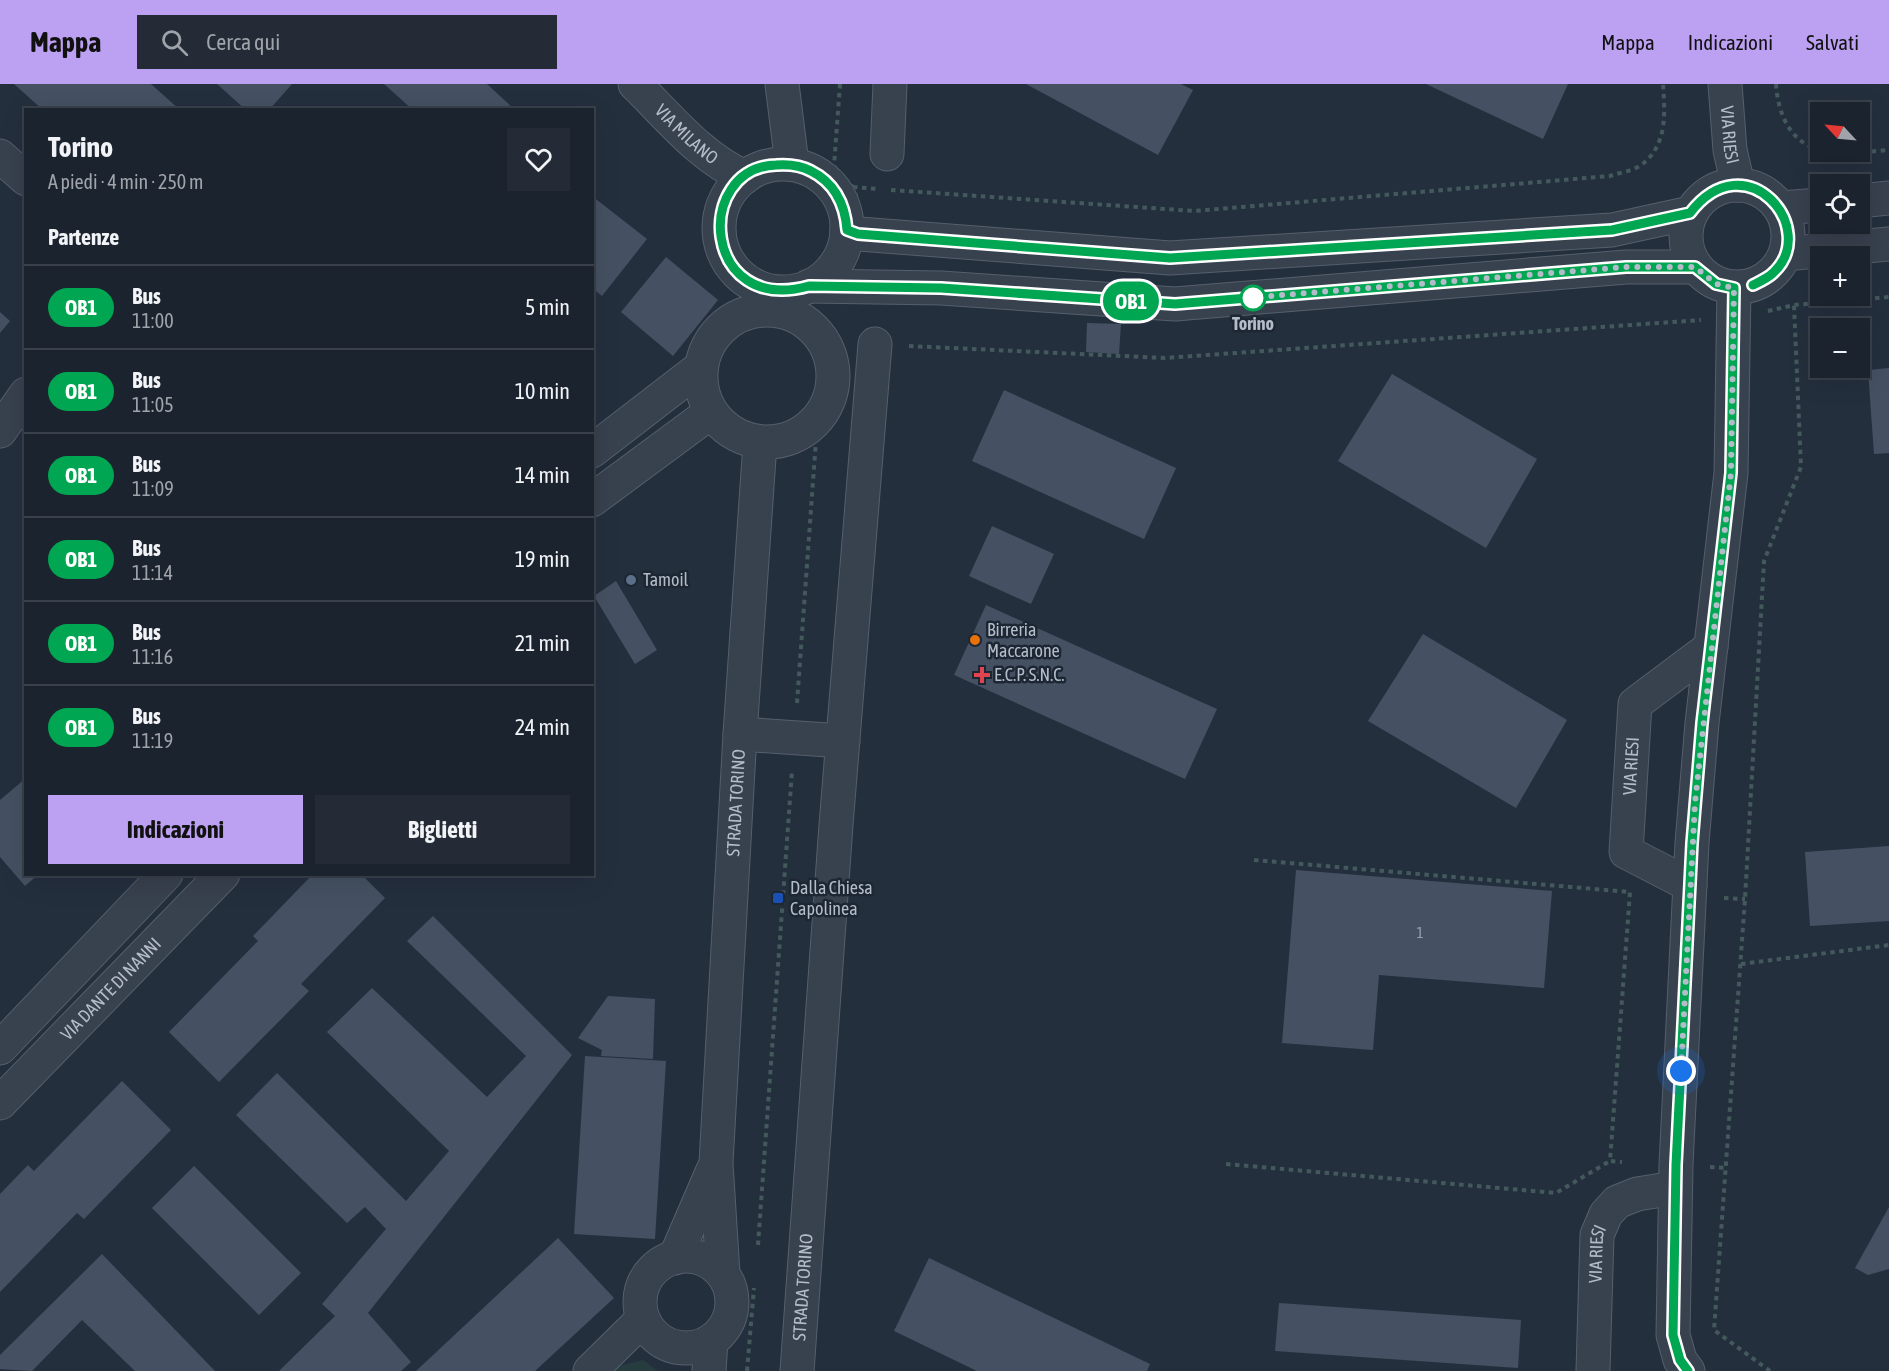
<!DOCTYPE html>
<html lang="it">
<head>
<meta charset="utf-8">
<style>
	:root { --surface:#1b232e; --page:#242b36; --text:#f1f3f6; --muted:#a0a4aa; --line:#39404a; --accent:#bca0f2 }
	body { margin:0; font-family:"Asap Condensed",sans-serif; background:var(--page); color:var(--text); height:100vh; display:flex; flex-direction:column; font-size:22px; white-space:nowrap }
	* { box-sizing:border-box; margin:0 }
	p { font-size:20px; color:var(--muted) }
	.icon { flex:none; width:33px; height:33px; fill:none; stroke:currentColor; stroke-width:2; stroke-linecap:round; stroke-linejoin:round }
	.map { position:relative; flex:1; overflow:hidden }
	.drawer { position:absolute; left:24px; top:24px; width:570px; height:768px; display:flex; flex-direction:column; background:var(--surface); border-radius:0px; box-shadow:0 6px 24px #0002,0 0 0 2px var(--line) }
	.drawer>* { flex:none }
	.badge { padding:0 12px; border-radius:20px; font-size:21px; line-height:39px }
	.needle { width:39px; rotate:296deg }
	.controls { position:absolute; left:1810px; top:18px; display:grid; gap:12px }
	.controls a { display:grid; place-items:center; width:60px; height:60px; border-radius:0px; background:var(--surface); box-shadow:0 6px 24px #0002,0 0 0 2px var(--line); font-size:30px }
	.you { position:absolute; width:30px; height:30px; margin:-15px; border:4px solid #fff; border-radius:50%; background:#1a73e8; box-shadow:0 0 0 9px #1a73e833 }
	.map>.badge { position:absolute; translate:-50% -50%; box-shadow:0 0 0 3px #fff }
	h2 { padding:0 24px; font-size:22px; line-height:54px }
	.round { display:grid; place-items:center; flex:none; width:63px; height:63px; border-radius:0px; background:var(--page) }
	.summary { display:flex; align-items:center; justify-content:space-between; height:102px; padding:0 24px }
	h1 { font-size:28px; font-weight:700; line-height:45px }
	.cta { display:flex; gap:12px; margin-top:auto; padding:12px 24px }
	.cta a { flex:1; height:69px; border-radius:0px; background:var(--accent); color:#111; font-size:24px; font-weight:700; line-height:69px; text-align:center }
	.cta a+a { background:var(--page); color:var(--text) }
	ul { padding:0; list-style:none }
	li { display:flex; align-items:center; gap:18px; height:84px; padding:0 24px; border-top:2px solid var(--line) }
	li div { flex:1 }
	li b { display:block; font-size:22px }
	li em { font-style:normal }
	li .badge { min-width:66px; font-weight:700; text-align:center }
	header { display:flex; align-items:center; gap:36px; box-sizing:border-box; height:84px; padding:0 30px; background:var(--accent); color:#111 }
	header strong { font-size:28px }
	nav { display:flex; gap:33px; margin-inline-start:auto; font-size:21px }
	.search { width:420px; height:54px; background:var(--page); display:flex; align-items:center; gap:15px; box-sizing:border-box; padding:0 21px; border-radius:0px; color:var(--muted); font-size:22px }
	.map>svg:first-child { display:block }
	.green { fill:#263c3f }
	.building { fill:#455162 }
	.lines { fill:none; stroke-linecap:round; stroke-linejoin:round }
	.minor-casing { stroke:#565f6c; stroke-width:35 }
	.path { stroke:#44595c; stroke-width:4; stroke-dasharray:4.5 4.5; stroke-linecap:butt }
	.minor { stroke:#38414e; stroke-width:33 }
	.line-casing { stroke:#fff; stroke-width:14 }
	.line { stroke:#00a651; stroke-width:9 }
	.walk { stroke:#b4bcc9; stroke-width:6; stroke-dasharray:0 10.8 }
	.stop-dot { fill:#fff; stroke:#00a651; stroke-width:3 }
	.service-dot { fill:#5c6f8a; stroke:#1d2633; stroke-width:2 }
	.food-dot { fill:#e8710a; stroke:#1d2633; stroke-width:2 }
	.health-dot { fill:#e0444e; stroke:#1d2633; stroke-width:2 }
	.transit-dot { fill:#1a4fb4; stroke:#1d2633; stroke-width:2 }
	.labels { text-anchor:middle; stroke-width:5; stroke-linejoin:round; paint-order:stroke }
	.number-label { font-size:15px; fill:#98a1af }
	.street-label { font-size:18px; fill:#b4bcc9; stroke:#1d2633 }
	.stop-label { font-size:18px; font-weight:bold; fill:#b4bcc9; stroke:#1d2633 }
	.poi-label { font-size:18px; fill:#b4bcc9; stroke:#1d2633; text-anchor:start }
</style>
</head>
<body>
<header>
<strong>Mappa</strong>
<div class="search"><svg class="icon" aria-label="search" viewBox="0 0 24 24"><circle cx="10" cy="10" r="6"/><path d="M15 15l6 6"/></svg>Cerca qui</div>
<nav><a>Mappa</a><a>Indicazioni</a><a>Salvati</a></nav>
</header>
<div class="map">
<svg width="1889" height="1287" viewBox="0 0 1889 1287">
	<rect width="100%" height="100%" fill="#242f3e"/>
	<path class="green" d="M643,1276L658,1287H613L618,1282Z"/>
	<path class="building" d="M14,0H151L180,26H43Z
		M217,0H292L269,26H246Z
		M384,0H487L515,26H413Z
		M1026,0H1181L1193,6L1158,71Z
		M1426,0H1568L1543,55Z
		M592,112L647,155L602,212L592,204Z
		M666,173L718,216L673,272L621,228Z
		M0,228L10,237L0,249Z
		M1087,239L1121,240L1119,270L1086,268Z
		M1889,284V369L1874,370L1868,286Z
		M1392,290L1537,375L1486,464L1338,377Z
		M1004,306L1176,384L1144,455L972,377Z
		M992,442L1054,470L1031,520L969,492Z
		M616,497L657,566L635,580L594,512Z
		M986,521L1217,625L1185,695L954,591Z
		M1423,550L1567,636L1516,724L1368,637Z
		M26,694V790H39L25,802L0,773V716Z
		M1889,762V837L1810,842L1805,768Z
		M1296,786L1552,807L1544,904L1379,891L1373,966L1282,959Z
		M313,790H361L385,814L301,900L309,907L219,998L169,948L258,857L253,852Z
		M433,832L572,971L368,1229L411,1278L401,1287H279L335,1232L322,1220L386,1145L365,1123L347,1139L236,1031L277,989L406,1117L449,1067L327,948L372,904L487,1013L526,972L407,857Z
		M608,912L655,915L653,975L601,972L602,966L578,954Z
		M585,972L666,977L655,1155L574,1150Z
		M122,997L171,1046L84,1135L77,1129L0,1208V1110L28,1081L34,1087Z
		M194,1082L301,1189L259,1231L152,1124Z
		M1889,1123V1185L1868,1191L1855,1184Z
		M558,1154L614,1214L535,1287H416Z
		M102,1170L215,1287H135L82,1236L32,1287L0,1285V1271Z
		M929,1174L1150,1280L1147,1287H977L894,1247Z
		M1279,1219L1521,1236L1518,1284L1275,1267Z"/>
	<g class="lines">
		<defs>
			<g id="minor">
				<path id="s1" d="M635,0C669,33 701,74 745,93"/>
				<path d="M782,0L792,80"/>
				<path id="s2" d="M1725,0L1730,66L1738,101"/>
				<path d="M887,70L890,0"/>
				<path d="M0,72L26,95"/>
				<circle cx="783" cy="144" r="64"/>
				<circle cx="1737" cy="152" r="51"/>
				<path d="M1860,117L1889,114"/>
				<path d="M1780,124L1821,121"/>
				<path d="M847,146L859,150L1170,174L1612,146L1690,129"/>
				<path d="M1785,170L1889,160"/>
				<path d="M809,202L941,204L1175,220L1626,183H1695"/>
				<circle cx="767" cy="292" r="66"/>
				<path d="M0,347L26,310"/>
				<path d="M592,367L701,283"/>
				<path d="M592,416L711,328"/>
				<path d="M740,650L843,657"/>
				<path id="s3" d="M1690,801L1626,768L1635,620L1711,563"/>
				<path d="M0,964L166,790"/>
				<path id="s4" d="M0,1019L223,790"/>
				<circle cx="686" cy="1218" r="46"/>
				<path d="M675,1174L713,1086"/>
				<path id="s5" d="M723,1190L716,1079L740,650L760,359"/>
				<path d="M590,1287L643,1235"/>
				<path d="M709,1287L711,1257"/>
				<path id="s6" d="M797,1287L836,741L875,260"/>
				<path id="s7" d="M1593,1287L1597,1151L1606,1130L1617,1118L1637,1110L1675,1104"/>
				<path d="M1688,1287L1680,1276L1673,1251L1676,1081L1692,759L1702,639L1731,389L1734,204"/>
			</g>
		</defs>
		<use href="#minor" class="minor-casing"/>
		<path class="path" d="M840,0L834,82L853,103L857,114
			M1776,0C1778,30 1790,59 1821,66
			M1827,68L1839,70L1889,66
			M853,103L878,105
			M891,106L1194,127L1610,92C1619,89 1630,87 1638,83C1668,64 1665,30 1663,0
			M1768,227L1794,221L1889,213
			M909,262L1165,274L1701,236
			M797,619L816,356L834,323
			M1254,776L1630,808L1610,1077L1622,1078
			M1724,814L1745,815
			M1741,880L1889,861
			M1226,1080L1556,1109L1610,1077
			M1710,1083L1727,1084
			M758,1161L792,687
			M747,1287L754,1204
			M1770,1287L1714,1246L1745,815L1764,477L1801,383L1794,221"/>
		<use href="#minor" class="minor"/>
	</g>
	<g class="lines">
		<defs>
			<path id="line" d="M1688,1287L1680,1276L1673,1251L1676,1081L1692,759L1702,639L1731,389L1734,204L1716,200L1695,183H1626L1175,220L941,204L809,202C702,232 693,84 776,81C789,80 800,81 811,87C835,99 845,120 847,146L858,150L1170,174L1612,146L1690,129C1746,56 1821,145 1773,189C1768,194 1759,198 1753,201"/>
		</defs>
		<use href="#line" class="line-casing"/>
		<use href="#line" class="line"/>
		<path class="walk" d="M1253,214H1246L1626,183H1695L1716,200L1734,204L1731,389L1695,719L1681,987"/>
	</g>
	<circle class="stop-dot" cx="1253" cy="214" r="12"/>
	<circle class="service-dot" cx="631" cy="496" r="6"/>
	<circle class="food-dot" cx="975" cy="556" r="6"/>
	<path class="health-dot" d="M979 582h6v6h6v6h-6v6h-6v-6h-6v-6h6z"/>
	<rect class="transit-dot" x="772" y="808" width="12" height="12" rx="3"/>
	<g class="labels">
		<g class="number-label">
			<text x="1420" y="854">1</text>
		</g>
		<g class="street-label">
			<text dy="6" stroke="none"><textPath href="#s1" startOffset="72">VIA MILANO</textPath></text>
			<text dy="6" stroke="none"><textPath href="#s2" startOffset="51">VIA RIESI</textPath></text>
			<text dy="6" stroke="none"><textPath href="#s3" startOffset="158">VIA RIESI</textPath></text>
			<text dy="6" stroke="none"><textPath href="#s5" startOffset="472">STRADA TORINO</textPath></text>
			<text dy="6" stroke="none"><textPath href="#s4" startOffset="159">VIA DANTE DI NANNI</textPath></text>
			<text dy="6" stroke="none"><textPath href="#s7" startOffset="117">VIA RIESI</textPath></text>
			<text dy="6" stroke="none"><textPath href="#s6" startOffset="84">STRADA TORINO</textPath></text>
		</g>
		<g class="stop-label">
			<text x="1253" y="246">Torino</text>
		</g>
		<g class="poi-label">
			<text x="643" y="502">Tamoil</text>
			<text x="987" y="552">Birreria<tspan x="987" dy="21">Maccarone</tspan></text>
			<text x="994" y="597">E.C.P. S.N.C.</text>
			<text x="790" y="810">Dalla Chiesa<tspan x="790" dy="21">Capolinea</tspan></text>
		</g>
	</g>
</svg>
<div class="controls">
<a><svg class="needle" viewBox="-14 -14 28 28"><path d="M0-13l5 13h-10z" fill="#e53935"/><path d="M0 13l5-13h-10z" fill="#a0a4aa"/></svg></a>
<a><svg class="icon" aria-label="locate" viewBox="0 0 24 24"><circle cx="12" cy="12" r="6"/><path d="M12 2v4M12 18v4M2 12h4M18 12h4"/></svg></a>
<a>+</a>
<a>−</a>
</div>
<div class="you" style="left:1681px;top:987px"></div>
<b class="badge" style="left:1131px;top:217px;background:#00a651;color:#fff">OB1</b>
<section class="drawer">
<div class="summary"><div><h1>Torino</h1><p>A piedi · 4 min · 250 m</p></div><a class="round"><svg class="icon" aria-label="heart" viewBox="0 0 24 24"><path d="M12 20l-8-8c-3-5 5-10 8-4 3-6 11-1 8 4z"/></svg></a></div>
<h2>Partenze</h2>
<ul>
<li><span class="badge" style="background:#00a651;color:#fff">OB1</span><div><b>Bus</b><p>11:00</p></div><em>5 min</em></li>
<li><span class="badge" style="background:#00a651;color:#fff">OB1</span><div><b>Bus</b><p>11:05</p></div><em>10 min</em></li>
<li><span class="badge" style="background:#00a651;color:#fff">OB1</span><div><b>Bus</b><p>11:09</p></div><em>14 min</em></li>
<li><span class="badge" style="background:#00a651;color:#fff">OB1</span><div><b>Bus</b><p>11:14</p></div><em>19 min</em></li>
<li><span class="badge" style="background:#00a651;color:#fff">OB1</span><div><b>Bus</b><p>11:16</p></div><em>21 min</em></li>
<li><span class="badge" style="background:#00a651;color:#fff">OB1</span><div><b>Bus</b><p>11:19</p></div><em>24 min</em></li>
</ul>
<div class="cta"><a>Indicazioni</a><a>Biglietti</a></div>
</section>
</div>
</body>
</html>
